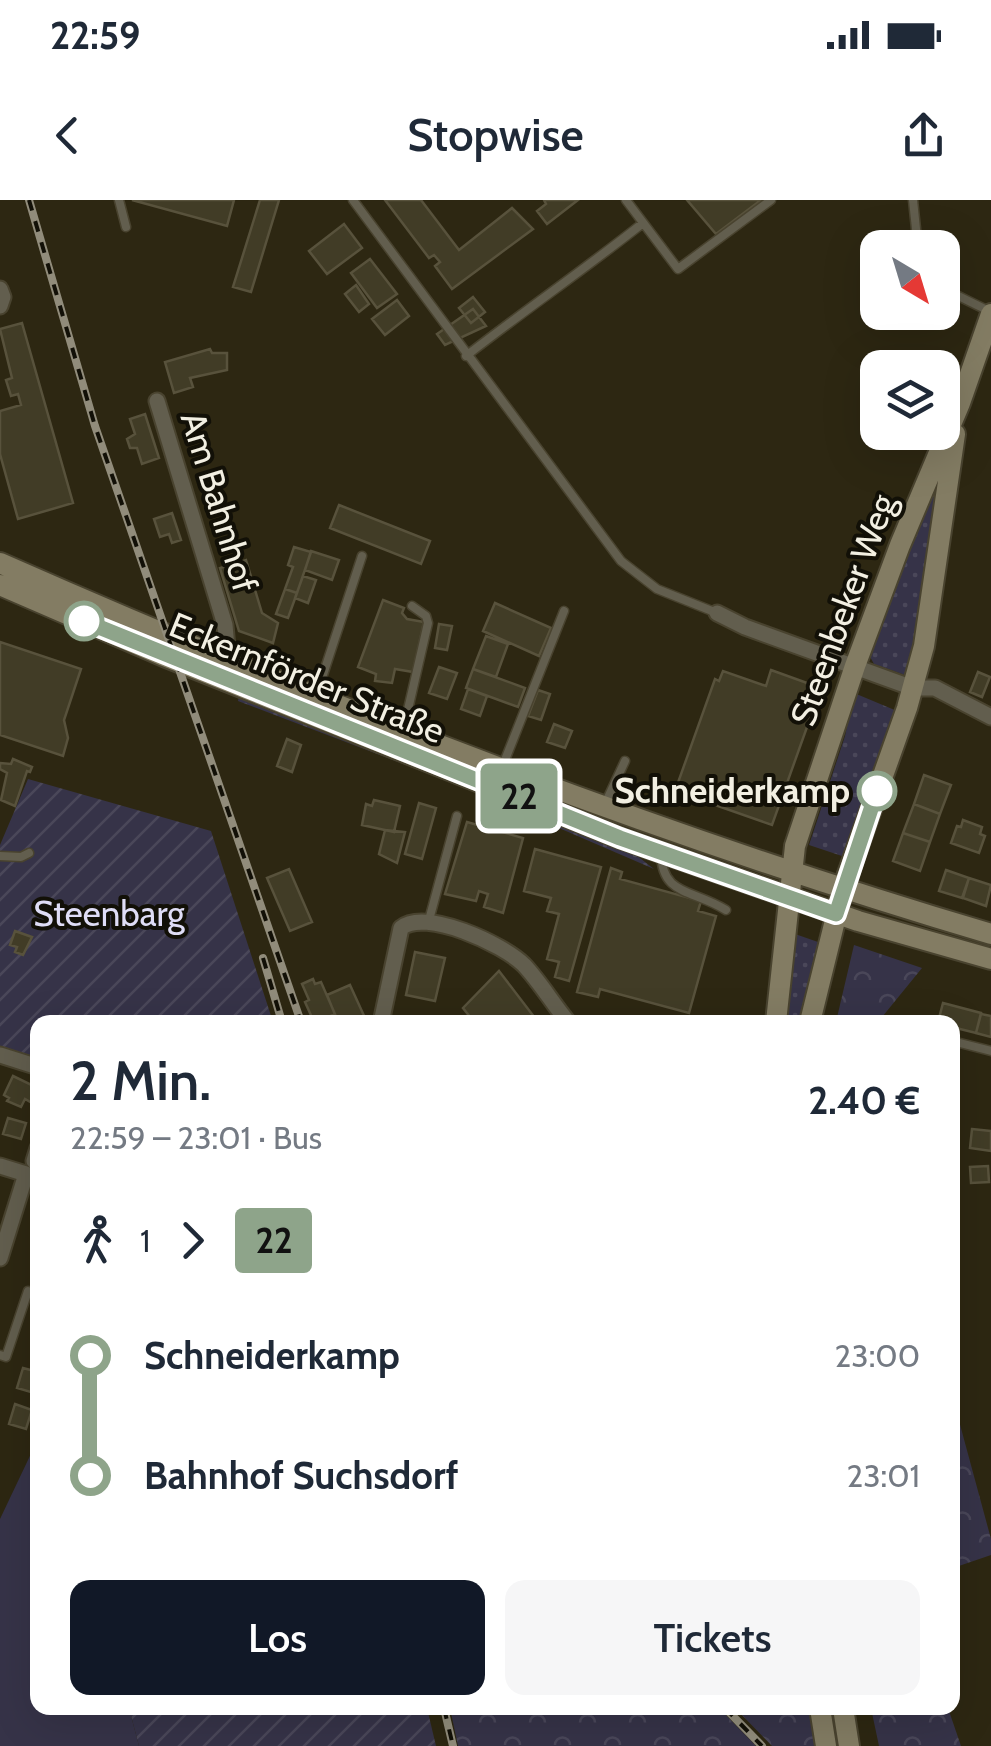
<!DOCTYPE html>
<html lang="de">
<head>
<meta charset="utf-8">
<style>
	:root { --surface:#fff; --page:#f6f6f7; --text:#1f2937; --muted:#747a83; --accent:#111827 }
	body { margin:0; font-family:Cabin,sans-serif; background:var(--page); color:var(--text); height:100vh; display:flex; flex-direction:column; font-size:38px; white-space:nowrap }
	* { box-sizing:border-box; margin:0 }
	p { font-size:32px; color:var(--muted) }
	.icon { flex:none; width:55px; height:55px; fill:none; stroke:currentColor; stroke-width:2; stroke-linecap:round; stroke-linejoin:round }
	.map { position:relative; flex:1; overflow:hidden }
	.details { position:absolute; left:30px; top:815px; width:930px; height:700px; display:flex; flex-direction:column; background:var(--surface); border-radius:20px; box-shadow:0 10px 40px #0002 }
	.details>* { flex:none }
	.badge { padding:0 20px; border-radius:8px; font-size:35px; line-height:65px }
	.needle { width:65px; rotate:142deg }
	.tools { position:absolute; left:860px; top:30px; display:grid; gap:20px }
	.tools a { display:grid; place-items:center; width:100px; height:100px; border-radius:20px; background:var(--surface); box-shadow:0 10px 40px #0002; font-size:50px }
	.map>.badge { position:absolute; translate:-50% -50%; box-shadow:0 0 0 5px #fff }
	.legs { display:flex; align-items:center; gap:15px; height:110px; padding:0 40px; font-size:32px }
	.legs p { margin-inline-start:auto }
	.overview { display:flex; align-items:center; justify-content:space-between; height:170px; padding:0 40px }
	h1 { font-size:55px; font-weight:600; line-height:75px }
	.primary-button { display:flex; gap:20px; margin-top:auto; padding:20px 40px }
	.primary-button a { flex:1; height:115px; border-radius:20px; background:var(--accent); color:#fff; font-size:40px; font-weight:600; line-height:115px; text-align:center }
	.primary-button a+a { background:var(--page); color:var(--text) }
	ul { padding:0 40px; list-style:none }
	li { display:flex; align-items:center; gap:35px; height:120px; font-size:38px }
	li i { display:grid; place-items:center; width:15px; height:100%; margin:0 12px; background:currentColor }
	li i::after { content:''; width:25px; height:25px; margin:-12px; border:8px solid; border-radius:50%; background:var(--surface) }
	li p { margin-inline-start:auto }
	li:first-child i { background:linear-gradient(#0000 50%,currentColor 0) }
	li:last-child i { background:linear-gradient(currentColor 50%,#0000 0) }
	.status { display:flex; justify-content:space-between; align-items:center; height:70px; padding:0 50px; background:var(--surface); direction:ltr }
	.status svg { height:28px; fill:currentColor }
	header { display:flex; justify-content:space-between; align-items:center; height:130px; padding:0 40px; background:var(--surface); font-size:45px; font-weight:600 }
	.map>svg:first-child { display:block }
	.grass { fill:url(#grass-dots) }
	.forest { fill:url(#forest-crowns) }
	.park { fill:#363348 }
	.garden { fill:url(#garden-furrows) }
	.building { fill:#413c26; stroke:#58523c; stroke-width:2.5 }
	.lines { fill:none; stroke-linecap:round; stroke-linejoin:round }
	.lane-casing { stroke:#49432f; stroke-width:11 }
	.street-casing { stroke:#49432f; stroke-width:19 }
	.secondary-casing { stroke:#49432f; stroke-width:24 }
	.lane { stroke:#625e4e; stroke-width:8 }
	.street { stroke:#625e4e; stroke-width:15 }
	.secondary { stroke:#837c63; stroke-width:20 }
	.rail-casing { stroke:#918c7b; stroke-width:8 }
	.rail { stroke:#121007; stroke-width:4; stroke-dasharray:11; stroke-linecap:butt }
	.line-1-casing { stroke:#fff; stroke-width:22 }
	.line-1 { stroke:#8ea48a; stroke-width:15 }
	.stop-1-dot { fill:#fff; stroke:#8ea48a; stroke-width:5 }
	.labels { text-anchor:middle; stroke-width:8; stroke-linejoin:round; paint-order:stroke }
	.street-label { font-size:35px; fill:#f2efe2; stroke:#121007 }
	.stop-label { font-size:35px; font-weight:bold; fill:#f2efe2; stroke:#121007; text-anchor:end }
	.park-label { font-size:35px; fill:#dfddf6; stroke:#121007 }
</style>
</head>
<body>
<div class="status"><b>22:59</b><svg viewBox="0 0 49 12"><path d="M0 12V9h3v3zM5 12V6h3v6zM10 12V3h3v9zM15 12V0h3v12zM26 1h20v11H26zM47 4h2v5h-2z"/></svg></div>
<header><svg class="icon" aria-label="back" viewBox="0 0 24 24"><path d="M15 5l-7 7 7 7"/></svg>Stopwise<svg class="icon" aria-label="share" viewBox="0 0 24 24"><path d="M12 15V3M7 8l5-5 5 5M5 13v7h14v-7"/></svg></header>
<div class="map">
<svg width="991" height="1546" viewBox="0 0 991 1546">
	<defs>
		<pattern id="grass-dots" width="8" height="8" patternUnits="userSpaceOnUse" patternTransform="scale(2.5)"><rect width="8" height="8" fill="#363348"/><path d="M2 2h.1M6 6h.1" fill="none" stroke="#4a4759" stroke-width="1.8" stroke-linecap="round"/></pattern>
		<pattern id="forest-crowns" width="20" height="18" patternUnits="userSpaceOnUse" patternTransform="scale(2.5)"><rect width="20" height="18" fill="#363348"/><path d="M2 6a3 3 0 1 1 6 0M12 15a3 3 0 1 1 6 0" fill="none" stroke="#4a4759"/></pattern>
		<pattern id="garden-furrows" width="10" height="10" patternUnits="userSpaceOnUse" patternTransform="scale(2.5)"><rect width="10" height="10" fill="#363348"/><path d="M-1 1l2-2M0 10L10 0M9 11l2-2" fill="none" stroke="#4a4759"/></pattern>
	</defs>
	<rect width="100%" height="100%" fill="#2d2712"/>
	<path class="grass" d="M941,259L928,391L908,475H905L874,464L868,453Z
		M854,493L897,511L842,656L809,645L845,536Z
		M239,496L636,655L654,669L464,587L238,501Z
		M795,734L818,742L799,822H784Z"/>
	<path class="forest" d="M854,745L922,768L878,822H836Z
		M952,1195L991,1339V1355L953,1368Z
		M450,1508H719L756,1546H458Z
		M735,1508H815L821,1546H772Z
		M871,1508H948L961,1546H879Z"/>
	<path class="park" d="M37,1241L38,1508H129L139,1546H0V1319Z"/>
	<path class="garden" d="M28,579L211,631L273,822H38L37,864L0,853V645Z
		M129,1508H427L436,1546H139Z"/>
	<path class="building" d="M132,0H234L227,26Z
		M260,0H279L251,92L233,87Z
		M385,0H421L459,50L512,8L533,29L452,89L435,66L440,62L434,55L429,58Z
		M544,0H578L547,24L537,11L546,4Z
		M687,0H761L716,34Z
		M344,24L362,48L327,74L309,51Z
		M370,59L397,94L377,108L351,73Z
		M356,85L369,104L359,112L345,94Z
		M473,97L485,112L471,123L459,108Z
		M397,100L409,116L385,135L372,119Z
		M473,109L486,126L445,145L437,134Z
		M22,123L73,303L18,319L0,254V211L21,205L18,194L11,196L6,180L12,178L0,129Z
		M210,149L212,153H227V170L190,178L193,187L174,193L165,162Z
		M145,214L159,258L142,264L137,248H130L127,239L135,234L130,219Z
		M339,305L430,341L421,364L330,328Z
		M172,313L181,340L172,343L169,334L160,337L154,319Z
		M294,347L311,352L297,393L285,389L293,367L288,365Z
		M311,351L339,360L332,380L305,370Z
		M246,360L262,413L278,423L273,443L239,431L220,368Z
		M303,376L316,380L308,403L295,398Z
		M285,389L297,393L288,418L276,414Z
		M383,400L404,408L402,413L407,419L424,422L413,472L395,469L392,483L375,481L376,474L358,467Z
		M495,403L551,428L539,456L483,431Z
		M439,424L452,426L447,450L435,448Z
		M486,436L508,444L496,477L473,469Z
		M0,442L81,469L64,520L68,538L63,556L0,535Z
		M439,467L457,473L447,499L429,493Z
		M473,469L525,488L518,507L466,488Z
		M771,470L821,488L772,625L675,591L715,479L719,481L723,471L766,486Z
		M978,472L990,477L982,497L970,492Z
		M468,489L487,496L480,516L461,509Z
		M538,490L550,494L541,520L528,516Z
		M554,524L572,531L565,548L547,542Z
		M287,539L301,545L292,572L277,566Z
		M13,559L32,567L30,572L27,571L15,606L1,600L7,573L0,569V563L11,564Z
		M924,575L951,585L940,614L914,604Z
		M374,600L400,606L394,632L362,625L366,604L372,606Z
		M419,603L436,608L422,659L405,654Z
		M914,604L940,614L930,642L903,633Z
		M963,620L982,627L980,634L985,636L979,653L951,643L957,626L961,627Z
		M467,622L523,638L503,713L484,707L488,694L479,691L476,701L445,694Z
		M385,630L405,632L397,663L379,654Z
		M903,633L930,642L920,671L893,661Z
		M535,649L601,667L569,781L555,777L559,762L547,759L559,714L547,711L551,698L524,691Z
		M611,668L622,672L620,679L701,701L698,711L716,716L689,813L600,789L598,797L577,792Z
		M289,669L312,722L290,731L267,678Z
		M946,670L969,678L962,698L939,691Z
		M969,678L991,685L986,706L963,698Z
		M15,731L32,737L23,755L15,752L17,747L10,745Z
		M415,752L445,758L435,801L406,795Z
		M499,771L538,822H474L463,808Z
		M313,779L315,784L321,782L335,814L317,822H314L305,802L309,800L302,784Z
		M350,785L365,818L355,822H338L327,795Z
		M943,803L981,813L976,833L952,827V822H938Z
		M981,814L991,816V837L976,833Z
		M13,876L38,888L32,903L25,899L21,907L7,901L9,898L4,895Z
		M8,918L26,923L21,939L3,934Z
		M972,929L991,931V951L970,948Z
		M988,966L989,982L971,983L970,967Z
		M23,1168L38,1172L34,1193L17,1188Z
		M15,1204L32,1210L26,1229L9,1224Z"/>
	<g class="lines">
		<defs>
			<path id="lane" d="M119,0L126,27
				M353,0L621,361L657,389L717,413
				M626,0L678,69L771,0
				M913,0L918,48
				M942,88L991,112
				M466,156C525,110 585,69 643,23
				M316,496L362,356
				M403,531L428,423L426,416L412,406
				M503,565L564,411
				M605,604L625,561
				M661,653C662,696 692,689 726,710
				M0,656L21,657L29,653
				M429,720L457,616
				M952,841L991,851
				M0,1155L6,1157L28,1091"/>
			<path id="street" d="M0,89L3,97L0,106
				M157,201L225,425L227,448L223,466
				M717,413L745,427L913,488H935L991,517
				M382,818L401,728C425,708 503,744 524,765C540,782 553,804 568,822
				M0,855L38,867
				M34,961L38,948
				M0,966L26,974L0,1058"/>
			<path id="secondary" d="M0,363C322,505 653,634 991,734
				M0,385L164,456L620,638L858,721L991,759
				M776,822L795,646L855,466L900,345L960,203L991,114
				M810,822L843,688L907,508L924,446L955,234
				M820,1508L826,1546
				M843,1508L849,1546"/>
		</defs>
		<use href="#lane" class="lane-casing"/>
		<use href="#street" class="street-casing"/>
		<use href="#secondary" class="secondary-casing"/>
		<use href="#lane" class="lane"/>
		<use href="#street" class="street"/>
		<use href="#secondary" class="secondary"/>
		<defs>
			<path id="rail" d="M29,0L95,226L301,822
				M263,758L282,822
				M444,1508L453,1546
				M725,1508L762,1546"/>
		</defs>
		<use href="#rail" class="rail-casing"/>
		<use href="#rail" class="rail"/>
	</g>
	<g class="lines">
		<defs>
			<path id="line-1" d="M84,421L620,638L836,714L877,591"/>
		</defs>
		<use href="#line-1" class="line-1-casing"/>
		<use href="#line-1" class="line-1"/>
	</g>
	<g class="stop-1-dot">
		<circle cx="84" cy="421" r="18"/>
		<circle cx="877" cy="591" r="18"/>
	</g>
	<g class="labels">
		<g class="street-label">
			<text transform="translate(219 302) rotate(73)" y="12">Am Bahnhof</text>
			<text transform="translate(843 410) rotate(-70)" y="12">Steenbeker Weg</text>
			<text transform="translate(307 478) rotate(22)" y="12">Eckernförder Straße</text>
		</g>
		<g class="stop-label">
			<text x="850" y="603">Schneiderkamp</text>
		</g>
		<g class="park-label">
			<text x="109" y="726">Steenbarg</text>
		</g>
	</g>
</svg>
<div class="tools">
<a><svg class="needle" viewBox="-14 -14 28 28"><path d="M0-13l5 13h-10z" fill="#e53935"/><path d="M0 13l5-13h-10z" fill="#747a83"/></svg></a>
<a><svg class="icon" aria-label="layers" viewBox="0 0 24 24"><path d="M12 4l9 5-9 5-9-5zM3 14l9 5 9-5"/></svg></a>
</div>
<b class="badge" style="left:519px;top:596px;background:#8ea48a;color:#111">22</b>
<section class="details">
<div class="overview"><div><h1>2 Min.</h1><p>22:59 – 23:01 · Bus</p></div><b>2.40 €</b></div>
<div class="legs"><svg class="icon" aria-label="walk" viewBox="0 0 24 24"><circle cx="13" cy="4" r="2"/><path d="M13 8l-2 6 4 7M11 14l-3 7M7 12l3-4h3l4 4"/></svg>1<svg class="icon" aria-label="forward" viewBox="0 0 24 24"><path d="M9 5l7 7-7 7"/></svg><b class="badge" style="background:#8ea48a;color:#111">22</b></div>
<ul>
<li><i style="color:#8ea48a"></i><b>Schneiderkamp</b><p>23:00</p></li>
<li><i style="color:#8ea48a"></i><b>Bahnhof Suchsdorf</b><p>23:01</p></li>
</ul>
<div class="primary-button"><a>Los</a><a>Tickets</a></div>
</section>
</div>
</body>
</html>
